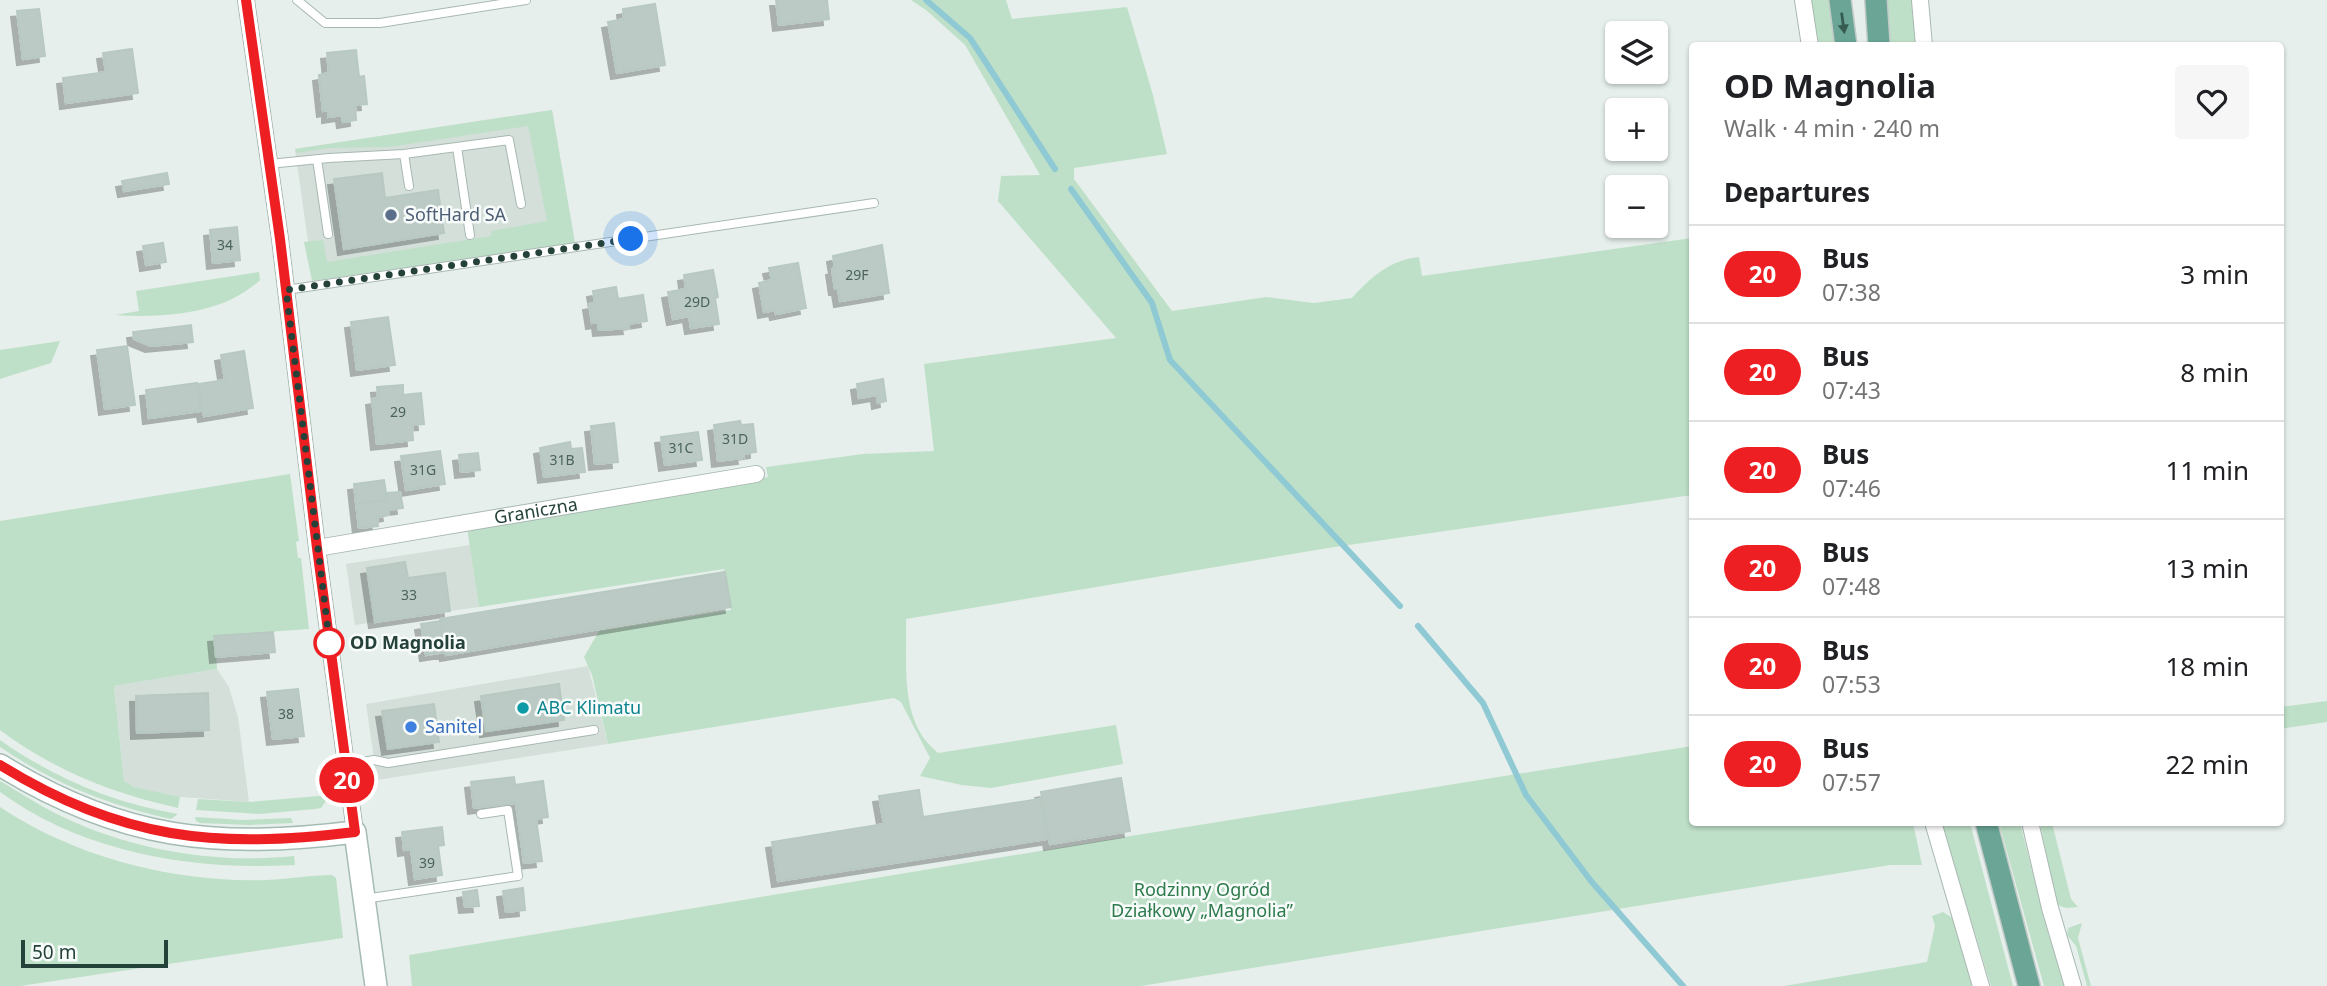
<!DOCTYPE html>
<html lang="en">
<head>
<meta charset="utf-8">
<style>
	:root { --surface:#fff; --page:#f6f6f6; --text:#202124; --muted:#757577; --line:#e0e0e0 }
	body { margin:0; font-family:"Noto Sans",sans-serif; background:var(--page); color:var(--text); height:100vh; display:flex; flex-direction:column; font-size:26px; white-space:nowrap }
	* { box-sizing:border-box; margin:0 }
	p { font-size:23px; color:var(--muted) }
	.icon { flex:none; width:38px; height:38px; fill:none; stroke:currentColor; stroke-width:2; stroke-linecap:round; stroke-linejoin:round }
	.map { position:relative; flex:1; overflow:hidden }
	.sheet { position:absolute; left:1689px; top:42px; width:595px; height:784px; display:flex; flex-direction:column; background:var(--surface); border-radius:7px; box-shadow:0 2px 5px #0004 }
	.sheet>* { flex:none }
	.badge { padding:0 14px; border-radius:23px; font-size:24px; line-height:46px }
	.tools { position:absolute; left:1605px; top:21px; display:grid; gap:14px }
	.tools a { display:grid; place-items:center; width:63px; height:63px; border-radius:7px; background:var(--surface); box-shadow:0 2px 5px #0004; font-size:35px }
	.scale { position:absolute; left:21px; bottom:18px; width:147px; box-sizing:border-box; padding-left:7px; border:4px solid #24423a; border-top:0; font-size:19px; line-height:24px; white-space:nowrap; color:#24423a; -webkit-text-stroke:5px #f7fbf9; paint-order:stroke }
	.you { position:absolute; width:35px; height:35px; margin:-18px; border:5px solid #fff; border-radius:50%; background:#1a73e8; box-shadow:0 0 0 10px #1a73e833 }
	.map>.badge { position:absolute; translate:-50% -50%; box-shadow:0 0 0 4px #fff }
	h2 { padding:0 35px; font-size:26px; line-height:63px }
	.round { display:grid; place-items:center; flex:none; width:74px; height:74px; border-radius:7px; background:var(--page) }
	.summary { display:flex; align-items:center; justify-content:space-between; height:119px; padding:0 35px }
	h1 { font-size:33px; font-weight:700; line-height:52px }
	ul { padding:0; list-style:none }
	li { display:flex; align-items:center; gap:21px; height:98px; padding:0 35px; border-top:2px solid var(--line) }
	li div { flex:1 }
	li b { display:block; font-size:26px }
	li em { font-style:normal }
	li .badge { min-width:77px; font-weight:700; text-align:center }
	.map>svg:first-child { display:block }
	.built { fill:#d4dfda }
	.green { fill:#bfe0c8 }
	.lines { fill:none; stroke-linecap:round; stroke-linejoin:round }
	.stream { stroke:#8ec9d4; stroke-width:6 }
	.building { fill:#bbcac4; stroke:#b8c9c2; stroke-width:2; filter:url(#shadow) }
	.lane-casing { stroke:#a8b8b2; stroke-width:10 }
	.street-casing { stroke:#a8b8b2; stroke-width:18 }
	.secondary-casing { stroke:#a4bbb3; stroke-width:24 }
	.primary-casing { stroke:#c2cac8; stroke-width:24 }
	.lane { stroke:#fff; stroke-width:8 }
	.street { stroke:#fff; stroke-width:16 }
	.secondary { stroke:#fff; stroke-width:21 }
	.primary { stroke:#6aa596; stroke-width:21 }
	.oneway { fill:#365b51 }
	.line-casing { stroke:#fff; stroke-width:16 }
	.line { stroke:#ee1f23; stroke-width:10 }
	.walk { stroke:#24423a; stroke-width:7; stroke-dasharray:0 12.6 }
	.service-dot { fill:#5c6f8a; stroke:#f7fbf9; stroke-width:2.5 }
	.stop-dot { fill:#fff; stroke:#ee1f23; stroke-width:3.5 }
	.culture-dot { fill:#0f9aa8; stroke:#f7fbf9; stroke-width:2.5 }
	.shop-dot { fill:#3f7fe0; stroke:#f7fbf9; stroke-width:2.5 }
	.labels { text-anchor:middle; stroke-width:5; stroke-linejoin:round; paint-order:stroke }
	.number-label { font-size:14px; fill:#4a645c }
	.service-label { font-size:18px; fill:#4e5e75; stroke:#f7fbf9; text-anchor:start }
	.street-label { font-size:18px; fill:#24423a; stroke:#f7fbf9 }
	.stop-label { font-size:18px; font-weight:bold; fill:#24423a; stroke:#f7fbf9; text-anchor:start }
	.culture-label { font-size:18px; fill:#0d838f; stroke:#f7fbf9; text-anchor:start }
	.shop-label { font-size:18px; fill:#366cbe; stroke:#f7fbf9; text-anchor:start }
	.park-label { font-size:18px; fill:#2d7a4b; stroke:#f7fbf9 }
</style>
</head>
<body>
<div class="map">
<svg width="2327" height="986" viewBox="0 0 2327 986">
	<defs>
		<filter id="shadow"><feDropShadow dx="-6" dy="6" stdDeviation="0" flood-color="#0004"/></filter>
	</defs>
	<rect width="100%" height="100%" fill="#e6efeb"/>
	<path class="built" d="M552,110L573,232L330,272L310,256L295,149Z
		M470,545L479,607L355,625L346,564Z
		M588,666L608,744L377,780L366,704Z
		M217,669L229,687L238,717L249,802L168,796L134,787L124,781L114,686Z"/>
	<path class="green" d="M911,0H1006L1012,19L1127,7L1153,95L1167,154L1074,168V179L1172,311L1266,297L1314,303L1352,298C1371,277 1390,260 1419,257L1422,276L1692,238V495L1328,548L906,619C907,656 901,705 923,737C927,743 933,748 938,753L1116,725L1123,764L991,788L962,785L920,776L930,758L901,702L894,698L608,744L592,675L584,657L599,631L731,610L724,569L479,607L467,528L768,477L766,467L863,454L934,451L924,364L1116,338L998,201L1001,176L1040,175L965,45L926,10Z
		M1810,0H1830L1836,45H1817Z
		M1886,0H1913L1916,45H1890Z
		M552,110L575,243L312,281L304,242L323,240L327,262L491,236V231L547,221L528,126L389,147L329,148L296,153L295,149Z
		M259,272L260,280C223,315 163,318 115,315L139,311L136,291Z
		M60,341L51,363L0,379V350Z
		M290,474L299,541L296,542L298,558H301L309,629L215,636L217,669L114,686L124,781L134,787L180,797L178,808C114,794 53,770 0,730V521Z
		M2327,701V722L2280,729V707Z
		M0,740C54,778 113,803 178,814L171,819C108,805 53,783 0,747Z
		M1692,746V822L1913,823L1922,865H1890L1141,986H412L409,955L1137,835Z
		M0,781C22,794 42,807 65,818C136,851 217,864 294,856L295,865C194,871 83,853 0,792Z
		M330,795L321,808L315,809L259,814L196,810L198,799L249,802Z
		M0,807C76,858 176,883 267,880C289,879 311,875 332,875L336,878L343,938L20,986H0Z
		M195,817L243,820L291,818L293,823L249,825L200,823L196,821Z
		M1941,823H1970L2013,986H1991Z
		M1999,823H2020L2048,933L2065,986H2044Z
		M2040,823H2052L2071,899L2078,907L2066,908L2057,905Z
		M1943,912L1954,919L1973,986H1784L1927,962L1935,926L1932,916Z
		M2082,923L2078,938L2091,986H2087L2076,946L2067,935L2068,928Z"/>
	<g class="lines">
		<path class="stream" d="M926,0L970,38L1055,169
			M1071,189L1152,303L1170,360L1400,606
			M1418,626L1483,703L1526,795L1591,881L1683,986"/>
	</g>
	<path class="building" d="M776,0H827L829,19L779,25Z
		M655,4L665,65L617,73L608,22L624,19L623,9Z
		M39,9L45,56L23,59L17,11Z
		M132,49L138,93L66,103L63,78L106,72L103,53Z
		M356,50L359,77L364,76L367,104L355,105L356,120L343,122L342,115L328,117V110L323,111L319,75L329,73L327,53Z
		M167,173L169,184L124,191L122,181Z
		M382,173L385,198L438,190L444,233L344,249L334,179Z
		M237,227L240,260L213,263L210,230Z
		M163,243L166,262L146,265L143,246Z
		M882,245L889,293L840,301L838,289H835L832,269L835,268L833,256Z
		M798,263L806,308L776,314L775,310L764,312L759,283L772,280L769,268Z
		M713,270L718,297L715,298L719,324L691,328L689,316L673,319L668,292L686,289L684,275Z
		M616,287L618,299L643,295L647,321L628,324L629,328L599,330L598,322L592,323L589,304L595,303L593,291Z
		M388,317L395,365L357,370L351,322Z
		M191,325L193,342L151,346L134,339L133,332Z
		M127,346L135,405L105,409L97,350Z
		M244,351L253,408L204,416L198,384L225,380L221,355Z
		M883,379L886,401L878,403L877,395L859,398L857,384Z
		M197,383L201,411L149,418L146,390Z
		M403,385V395L421,393L424,424L412,425L413,440L377,444L372,399L378,398L377,387Z
		M740,421L741,425L753,424L756,452L743,454L744,458L718,461L714,425Z
		M614,423L618,462L595,464L591,426Z
		M698,432L702,460L665,465L661,437Z
		M570,442L571,449L582,448L585,472L544,477L540,448Z
		M440,451L445,484L406,490L401,456Z
		M478,453L480,470L461,472L459,455Z
		M384,480L387,500L356,503L354,484Z
		M400,492L403,508L388,510L389,515L377,517L378,526L359,528L356,503L387,500V493Z
		M405,562L408,578L445,573L450,611L375,622L367,568Z
		M725,572L731,607L446,655L440,619Z
		M441,621L446,652L426,655L421,624Z
		M273,632L275,652L216,657L214,636Z
		M559,684L564,720L486,731L481,696Z
		M298,689L304,736L273,739L267,692Z
		M208,693L209,730L137,733L136,696Z
		M434,704L439,742L388,749L382,711Z
		M514,777L515,785L543,781L548,817L536,819L542,861L524,863L516,803L474,808L471,782Z
		M1121,778L1130,831L1050,844L1041,792Z
		M919,790L923,817L1040,799L1047,839L778,881L772,842L884,824L879,796Z
		M442,827L444,845L438,846L442,875L415,879L411,849L404,850L402,832Z
		M523,888L525,910L506,912L503,891Z
		M477,890L479,906L465,907L463,892Z"/>
	<g class="lines">
		<defs>
			<path id="lane" d="M297,0L325,23H380L526,0
				M457,147L470,235
				M404,154L409,186
				M317,159L328,234
				M269,164L329,158L404,154L509,140L521,204
				M286,290L874,203
				M345,765L374,760L388,763L594,730
				M364,899L518,876L508,810L481,814"/>
			<g id="street">
				<path d="M246,0L280,239L317,548L355,832"/>
				<path d="M1803,0L1810,46"/>
				<path d="M1920,0L1924,46"/>
				<path id="s1" d="M317,548L756,474"/>
				<path d="M1933,822L1981,986"/>
				<path d="M2030,822L2050,908L2073,986"/>
			</g>
			<path id="secondary" d="M0,765C121,840 217,849 355,832L376,986"/>
			<path id="primary" d="M1840,0L1846,46
				M1876,0L1879,46
				M1986,822L2029,986"/>
		</defs>
		<use href="#lane" class="lane-casing"/>
		<use href="#street" class="street-casing"/>
		<use href="#secondary" class="secondary-casing"/>
		<use href="#primary" class="primary-casing"/>
		<use href="#lane" class="lane"/>
		<use href="#street" class="street"/>
		<use href="#secondary" class="secondary"/>
		<use href="#primary" class="primary"/>
	</g>
	<defs><path id="oneway-solid" d="M-6-.8H1V-3.2L6.5 0L1 3.2V.8H-6Z" transform="scale(1.75)"/></defs>
	<use class="oneway" href="#oneway-solid" transform="translate(1843 23) rotate(82)"/>
	<g class="lines">
		<defs>
			<path id="line" d="M0,765C121,840 216,849 355,832L317,548L280,239L246,0"/>
		</defs>
		<use href="#line" class="line-casing"/>
		<use href="#line" class="line"/>
		<path class="walk" d="M329,643L330,646L286,290L631,239"/>
	</g>
	<circle class="service-dot" cx="391" cy="215" r="7"/>
	<circle class="stop-dot" cx="329" cy="643" r="14"/>
	<circle class="culture-dot" cx="523" cy="708" r="7"/>
	<circle class="shop-dot" cx="411" cy="727" r="7"/>
	<g class="labels">
		<g class="number-label">
			<text x="225" y="250">34</text>
			<text x="857" y="280">29F</text>
			<text x="697" y="307">29D</text>
			<text x="398" y="417">29</text>
			<text x="735" y="444">31D</text>
			<text x="681" y="453">31C</text>
			<text x="562" y="465">31B</text>
			<text x="423" y="475">31G</text>
			<text x="409" y="600">33</text>
			<text x="286" y="719">38</text>
			<text x="427" y="868">39</text>
		</g>
		<g class="service-label">
			<text x="405" y="221">SoftHard SA</text>
		</g>
		<g class="street-label">
			<text dy="6" stroke="none"><textPath href="#s1" startOffset="222">Graniczna</textPath></text>
		</g>
		<g class="stop-label">
			<text x="350" y="649">OD Magnolia</text>
		</g>
		<g class="culture-label">
			<text x="537" y="714">ABC Klimatu</text>
		</g>
		<g class="shop-label">
			<text x="425" y="733">Sanitel</text>
		</g>
		<g class="park-label">
			<text x="1202" y="896">Rodzinny Ogród<tspan x="1202" dy="21">Działkowy „Magnolia”</tspan></text>
		</g>
	</g>
</svg>
<div class="tools">
<a><svg class="icon" aria-label="layers" viewBox="0 0 24 24"><path d="M12 4l9 5-9 5-9-5zM3 14l9 5 9-5"/></svg></a>
<a>+</a>
<a>−</a>
</div>
<div class="scale">50 m</div>
<div class="you" style="left:631px;top:239px"></div>
<b class="badge" style="left:347px;top:780px;background:#ee1f23;color:#fff">20</b>
<section class="sheet">
<div class="summary"><div><h1>OD Magnolia</h1><p>Walk · 4 min · 240 m</p></div><a class="round"><svg class="icon" aria-label="heart" viewBox="0 0 24 24"><path d="M12 20l-8-8c-3-5 5-10 8-4 3-6 11-1 8 4z"/></svg></a></div>
<h2>Departures</h2>
<ul>
<li><span class="badge" style="background:#ee1f23;color:#fff">20</span><div><b>Bus</b><p>07:38</p></div><em>3 min</em></li>
<li><span class="badge" style="background:#ee1f23;color:#fff">20</span><div><b>Bus</b><p>07:43</p></div><em>8 min</em></li>
<li><span class="badge" style="background:#ee1f23;color:#fff">20</span><div><b>Bus</b><p>07:46</p></div><em>11 min</em></li>
<li><span class="badge" style="background:#ee1f23;color:#fff">20</span><div><b>Bus</b><p>07:48</p></div><em>13 min</em></li>
<li><span class="badge" style="background:#ee1f23;color:#fff">20</span><div><b>Bus</b><p>07:53</p></div><em>18 min</em></li>
<li><span class="badge" style="background:#ee1f23;color:#fff">20</span><div><b>Bus</b><p>07:57</p></div><em>22 min</em></li>
</ul>
</section>
</div>
</body>
</html>
